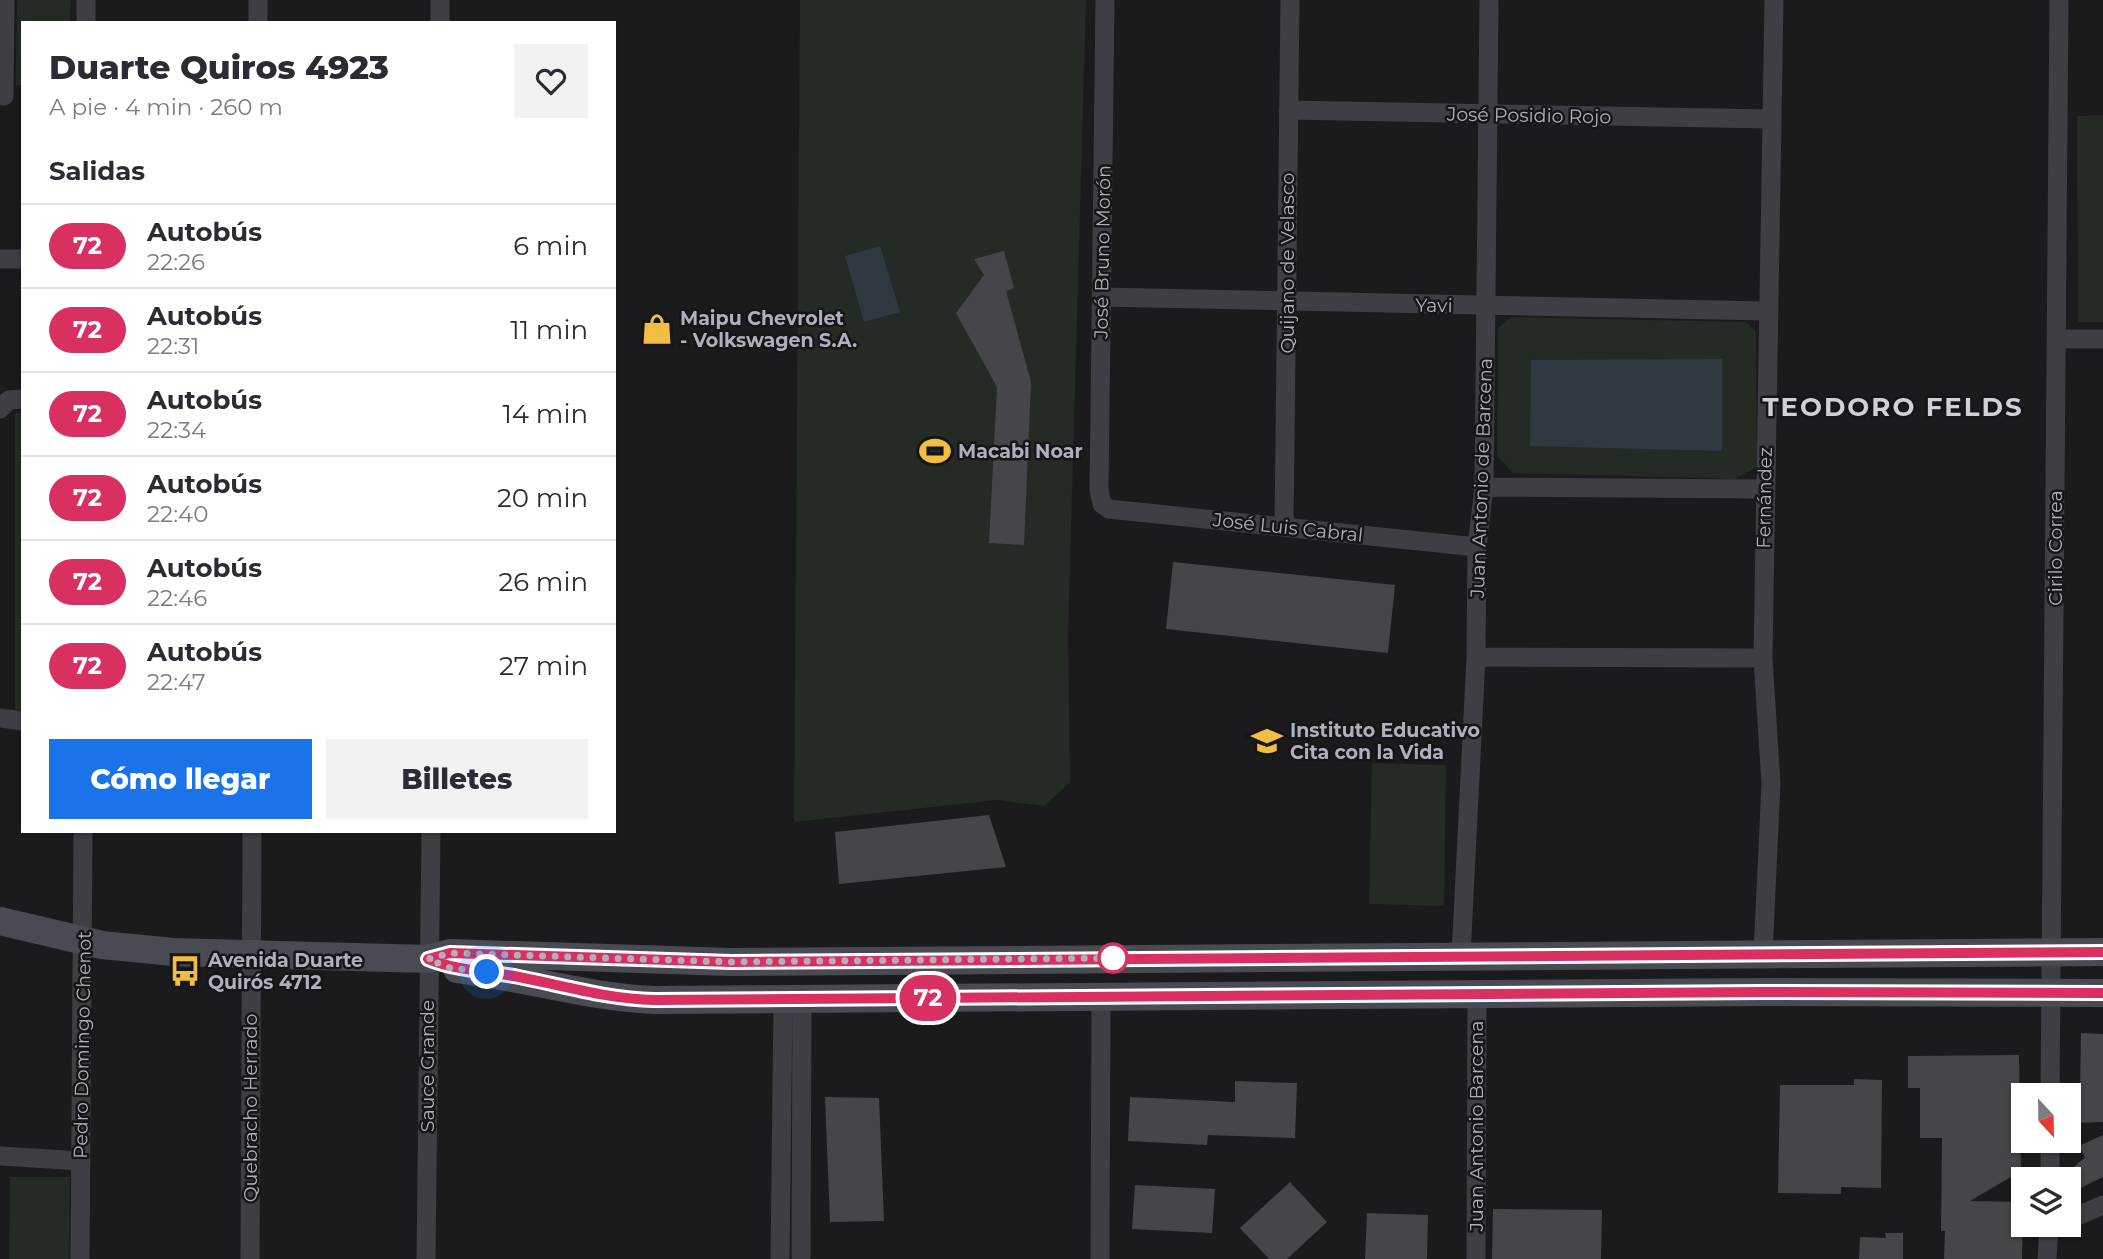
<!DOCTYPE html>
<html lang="es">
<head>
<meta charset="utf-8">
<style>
	:root { --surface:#fff; --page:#f2f2f3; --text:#2b2b33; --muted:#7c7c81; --line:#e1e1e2; --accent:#1a73e8 }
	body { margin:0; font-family:Montserrat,sans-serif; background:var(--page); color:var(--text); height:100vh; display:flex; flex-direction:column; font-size:26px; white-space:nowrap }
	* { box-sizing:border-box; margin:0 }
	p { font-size:23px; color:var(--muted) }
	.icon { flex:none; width:38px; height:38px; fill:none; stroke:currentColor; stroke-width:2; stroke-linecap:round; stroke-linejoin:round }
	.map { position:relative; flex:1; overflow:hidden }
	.drawer { position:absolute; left:21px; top:21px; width:595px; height:812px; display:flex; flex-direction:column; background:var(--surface); border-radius:0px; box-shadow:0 2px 5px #0004 }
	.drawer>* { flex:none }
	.badge { padding:0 14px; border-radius:23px; font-size:24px; line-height:46px }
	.needle { width:46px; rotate:158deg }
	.buttons { position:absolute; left:2011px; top:1083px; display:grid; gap:14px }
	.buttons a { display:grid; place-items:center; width:70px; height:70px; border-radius:0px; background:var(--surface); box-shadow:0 2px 5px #0004; font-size:35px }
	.you { position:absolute; width:35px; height:35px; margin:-18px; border:5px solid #fff; border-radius:50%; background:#1a73e8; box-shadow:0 0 0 10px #1a73e833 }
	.map>.badge { position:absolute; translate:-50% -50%; box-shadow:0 0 0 4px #fff }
	h2 { padding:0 28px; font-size:26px; line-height:63px }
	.round { display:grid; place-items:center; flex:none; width:74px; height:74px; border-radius:0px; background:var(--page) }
	.head { display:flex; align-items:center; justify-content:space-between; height:119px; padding:0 28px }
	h1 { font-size:33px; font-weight:800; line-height:52px }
	.button { display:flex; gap:14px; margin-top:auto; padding:14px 28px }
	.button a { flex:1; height:80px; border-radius:0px; background:var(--accent); color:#fff; font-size:28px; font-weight:800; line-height:80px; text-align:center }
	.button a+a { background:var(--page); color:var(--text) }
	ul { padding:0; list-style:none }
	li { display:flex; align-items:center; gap:21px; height:84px; padding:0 28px; border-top:2px solid var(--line) }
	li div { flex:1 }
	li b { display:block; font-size:26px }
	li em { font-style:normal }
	li .badge { min-width:77px; font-weight:700; text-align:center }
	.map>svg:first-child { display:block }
	.green { fill:#232b24 }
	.water { fill:#303941 }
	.building { fill:#45464a }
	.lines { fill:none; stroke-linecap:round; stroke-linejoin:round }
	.minor { stroke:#3e3e44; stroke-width:19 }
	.secondary { stroke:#4a4b52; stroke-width:28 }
	.line-casing { stroke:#fff; stroke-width:16 }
	.line { stroke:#d93062; stroke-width:10 }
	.walk { stroke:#aeb1bc; stroke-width:7; stroke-dasharray:0 12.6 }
	.stop-dot { fill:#fff; stroke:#d93062; stroke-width:3.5 }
	.labels { text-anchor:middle; stroke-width:5; stroke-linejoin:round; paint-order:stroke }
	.street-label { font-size:19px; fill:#aeb1bc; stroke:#161618 }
	.poi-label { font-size:19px; font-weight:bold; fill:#aeb1bc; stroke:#161618; text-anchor:start }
	.district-label { font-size:26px; font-weight:bold; letter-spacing:2px; fill:#cfd1d8; stroke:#161618 }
</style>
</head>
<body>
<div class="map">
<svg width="2103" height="1259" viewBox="0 0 2103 1259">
	<rect width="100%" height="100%" fill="#1b1b1d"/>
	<path class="green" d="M17,0H71L70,23H23V85H16Z
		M800,0H1086L1068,635L1070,782L1045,806L997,800L794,822Z
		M2103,115V322H2078L2077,116Z
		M1511,317L1746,322L1756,332L1757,467L1735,479L1513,473L1497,456L1498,328Z
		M15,413H23V710H15Z
		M1372,763L1446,765L1444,906L1369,904Z
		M10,1177H70L69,1259H9Z"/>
	<path class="water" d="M880,246L900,312L864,322L845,256Z
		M1722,359V451L1530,446L1531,360Z"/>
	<path class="building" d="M1004,251L1014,288L1006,291L1031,382L1024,545L989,543L997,387L956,313L984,275L974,259Z
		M1173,562L1395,585L1388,653L1166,629Z
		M989,815L1006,867L839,884L835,832Z
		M2081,1033L2103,1034V1122L2076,1123L2074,1093H2080Z
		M2019,1055L2021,1171L1970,1201L2023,1202L2022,1259H1944L1945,1231H1941L1942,1138H1920V1088H1908V1056Z
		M1854,1079L1882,1080L1881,1188L1841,1187V1194L1778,1193L1780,1085H1854Z
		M1235,1081L1297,1083L1295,1138L1208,1135L1207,1145L1128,1141L1130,1097L1235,1102Z
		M825,1097L879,1098L884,1221L830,1222Z
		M2103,1135V1177L2076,1190L2073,1168L2085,1157L2079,1146Z
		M1290,1182L1327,1222L1287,1259H1269L1240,1228Z
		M1135,1185L1215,1189L1212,1233L1132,1229Z
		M1493,1209L1602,1210L1601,1259H1492Z
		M1367,1213L1428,1215L1427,1259H1365Z
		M1885,1233H1903V1259H1859L1860,1237L1886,1238Z"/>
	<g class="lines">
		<path class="minor" d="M1105,0L1099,490L1102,504L1109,509L1477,547
			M86,23V0
			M258,23V0
			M440,23V0
			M4,96L5,0
			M1288,110L1770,119
			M0,259H23
			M1102,297L1767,311
			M2056,339H2103
			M0,409L9,400L23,399
			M1484,487L1764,489
			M1284,526L1290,0
			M1476,657L1763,658
			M0,718L23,721
			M1763,954L1771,784L1763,658L1774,0
			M1461,956L1476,657L1477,547L1484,487L1489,0
			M2050,1096L2059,0
			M0,1156L81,1161
			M2050,1180V1141
			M2068,1220L2103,1205
			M80,1259L83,831
			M250,1259L252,831
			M426,1259L431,831
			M780,1259L783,1000
			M801,1259L802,1000
			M1100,1259L1101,997
			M1476,1259L1477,994
			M2047,1259L2049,1225"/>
		<path class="secondary" d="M0,921L102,945L173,952L428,959L450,953L731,962L2103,952
			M457,969C523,977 587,997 654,1000L1763,992L2103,993"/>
	</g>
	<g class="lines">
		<defs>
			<path id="line" d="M2103,952L731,962L450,953L428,959C458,971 488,971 519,977C565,986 607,999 654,1000L1763,992L2103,993"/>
		</defs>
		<use href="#line" class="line-casing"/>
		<use href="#line" class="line"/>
		<path class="walk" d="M487,972L450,968L428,959L450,953L731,962L1113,958"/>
	</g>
	<defs>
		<symbol id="shop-bare" viewBox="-9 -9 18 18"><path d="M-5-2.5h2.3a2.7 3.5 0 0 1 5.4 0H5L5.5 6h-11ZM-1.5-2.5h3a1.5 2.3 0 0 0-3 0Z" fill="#f0be40" stroke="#161618" stroke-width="2.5" paint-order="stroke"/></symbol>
		<symbol id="stadium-bare" viewBox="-9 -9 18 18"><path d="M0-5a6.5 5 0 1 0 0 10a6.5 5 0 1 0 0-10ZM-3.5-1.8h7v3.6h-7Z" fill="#f0be40" stroke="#161618" stroke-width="2.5" paint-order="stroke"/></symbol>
		<symbol id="school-bare" viewBox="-9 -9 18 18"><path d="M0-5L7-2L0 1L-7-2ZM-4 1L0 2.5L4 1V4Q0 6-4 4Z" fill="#f0be40" stroke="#161618" stroke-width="2.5" paint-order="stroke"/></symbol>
		<symbol id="bus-bare" viewBox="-9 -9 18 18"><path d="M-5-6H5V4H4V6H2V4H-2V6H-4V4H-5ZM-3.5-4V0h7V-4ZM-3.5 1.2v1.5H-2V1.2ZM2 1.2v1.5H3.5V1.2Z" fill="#f0be40" stroke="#161618" stroke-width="2.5" paint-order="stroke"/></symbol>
	</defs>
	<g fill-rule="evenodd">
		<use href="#shop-bare" x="635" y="307" width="44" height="44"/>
		<use href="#stadium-bare" x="913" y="429" width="44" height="44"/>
		<use href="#school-bare" x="1245" y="719" width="44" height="44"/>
		<use href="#bus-bare" x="163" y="949" width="44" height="44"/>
	</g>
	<circle class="stop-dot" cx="1113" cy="958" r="14"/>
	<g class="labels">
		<g class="street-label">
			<text transform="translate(1529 115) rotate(1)" y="7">José Posidio Rojo</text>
			<text transform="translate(1102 252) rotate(-89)" y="7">José Bruno Morón</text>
			<text transform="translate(1287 263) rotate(-90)" y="7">Quijano de Velasco</text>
			<text transform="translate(1434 305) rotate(1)" y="7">Yavi</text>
			<text transform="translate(1481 478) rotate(-88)" y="7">Juan Antonio de Barcena</text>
			<text transform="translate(1764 498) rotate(-89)" y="7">Fernández</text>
			<text transform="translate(1288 527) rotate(6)" y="7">José Luis Cabral</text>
			<text transform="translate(2055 548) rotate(-90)" y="7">Cirilo Correa</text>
			<text transform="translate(82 1045) rotate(-89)" y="7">Pedro Domingo Chenot</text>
			<text transform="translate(427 1066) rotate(-90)" y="7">Sauce Grande</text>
			<text transform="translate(250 1108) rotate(-90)" y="7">Quebracho Herrado</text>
			<text transform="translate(1476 1126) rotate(-90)" y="7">Juan Antonio Barcena</text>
		</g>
		<g class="poi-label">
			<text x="680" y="325">Maipu Chevrolet<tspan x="680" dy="22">- Volkswagen S.A.</tspan></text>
			<text x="958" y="458">Macabi Noar</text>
			<text x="1290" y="737">Instituto Educativo<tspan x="1290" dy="22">Cita con la Vida</tspan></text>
			<text x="208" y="967">Avenida Duarte<tspan x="208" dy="22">Quirós 4712</tspan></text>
		</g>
		<g class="district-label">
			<text x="1893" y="416">TEODORO FELDS</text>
		</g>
	</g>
</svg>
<div class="buttons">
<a><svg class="needle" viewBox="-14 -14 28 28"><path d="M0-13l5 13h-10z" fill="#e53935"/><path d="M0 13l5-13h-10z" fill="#7c7c81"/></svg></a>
<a><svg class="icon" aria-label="layers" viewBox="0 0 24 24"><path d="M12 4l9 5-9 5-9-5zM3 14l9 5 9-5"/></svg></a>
</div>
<div class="you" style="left:487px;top:972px"></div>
<b class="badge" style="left:928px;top:998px;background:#d93062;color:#fff">72</b>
<section class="drawer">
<div class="head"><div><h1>Duarte Quiros 4923</h1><p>A pie · 4 min · 260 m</p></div><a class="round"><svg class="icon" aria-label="heart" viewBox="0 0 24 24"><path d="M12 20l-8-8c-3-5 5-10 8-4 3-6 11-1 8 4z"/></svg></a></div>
<h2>Salidas</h2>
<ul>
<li><span class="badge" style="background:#d93062;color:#fff">72</span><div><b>Autobús</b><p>22:26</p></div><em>6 min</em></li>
<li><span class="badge" style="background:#d93062;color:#fff">72</span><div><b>Autobús</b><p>22:31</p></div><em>11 min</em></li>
<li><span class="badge" style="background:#d93062;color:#fff">72</span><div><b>Autobús</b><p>22:34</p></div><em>14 min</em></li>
<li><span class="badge" style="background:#d93062;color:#fff">72</span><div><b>Autobús</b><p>22:40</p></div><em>20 min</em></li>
<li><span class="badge" style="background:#d93062;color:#fff">72</span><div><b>Autobús</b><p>22:46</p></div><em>26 min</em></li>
<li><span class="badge" style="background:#d93062;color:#fff">72</span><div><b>Autobús</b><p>22:47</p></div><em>27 min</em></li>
</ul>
<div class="button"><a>Cómo llegar</a><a>Billetes</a></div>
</section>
</div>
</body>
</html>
